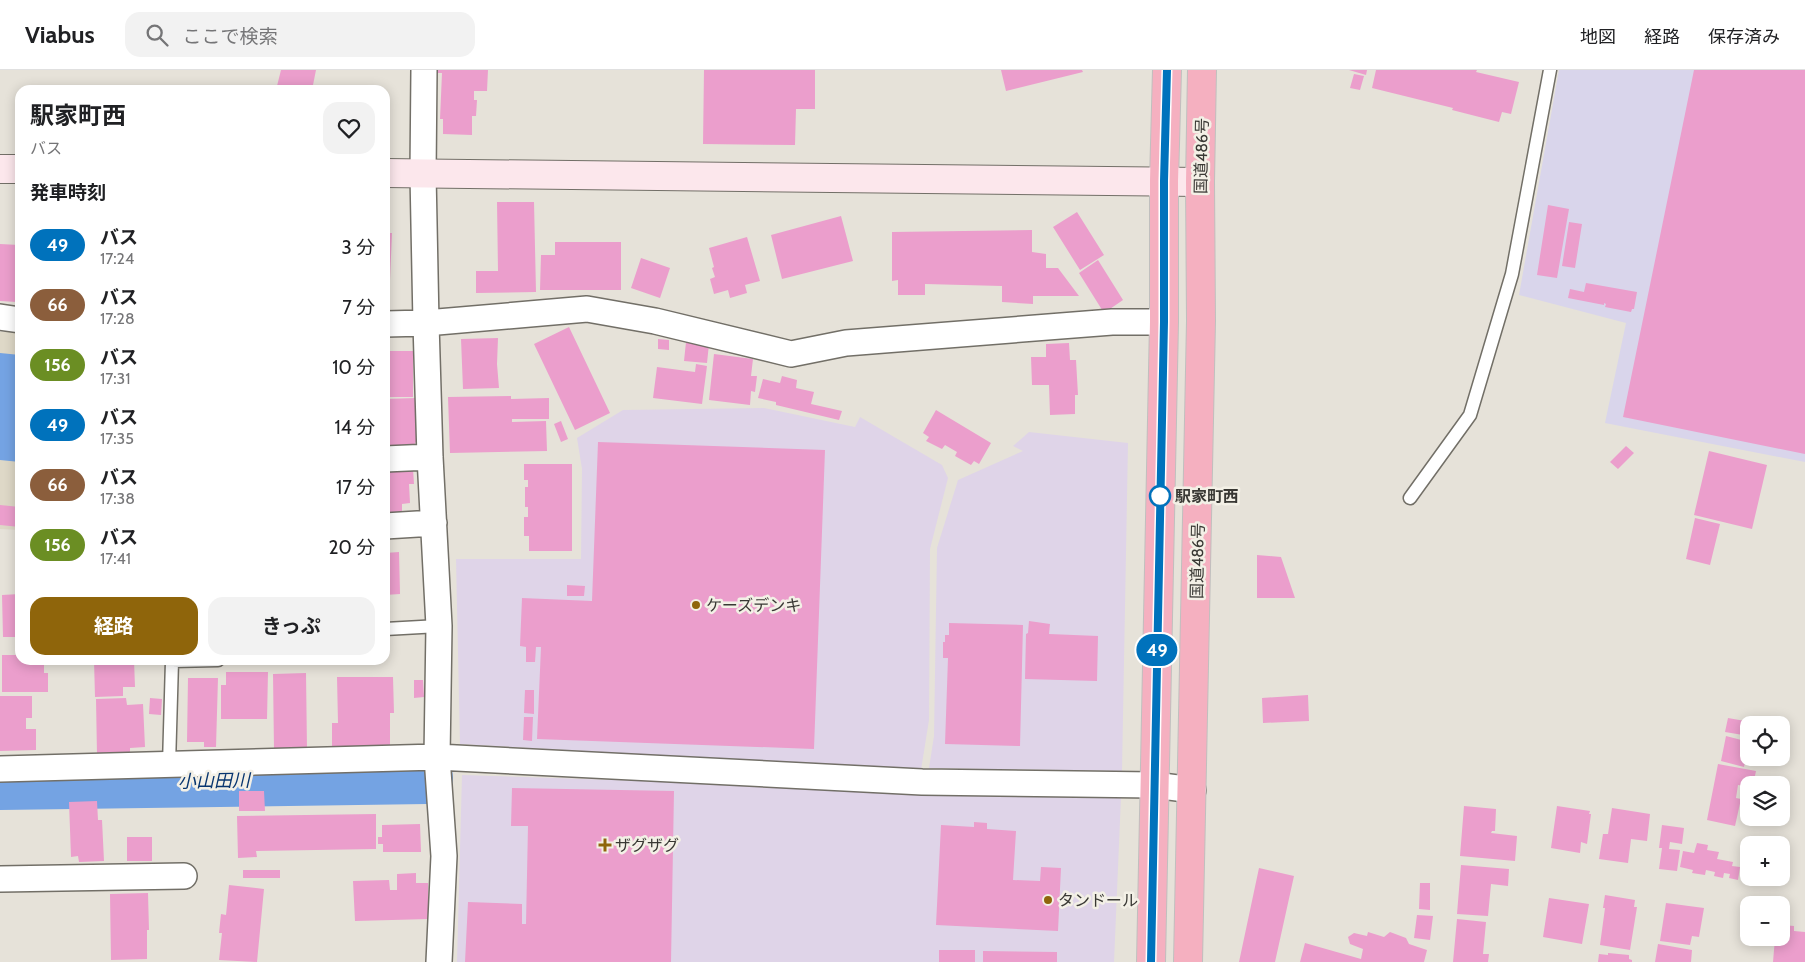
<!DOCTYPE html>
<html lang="ja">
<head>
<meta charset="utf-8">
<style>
	:root { --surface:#fff; --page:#f2f2f2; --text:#202124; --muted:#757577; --line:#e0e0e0; --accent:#8f650b }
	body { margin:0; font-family:Cabin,"Noto Sans JP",sans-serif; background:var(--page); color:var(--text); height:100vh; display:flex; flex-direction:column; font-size:19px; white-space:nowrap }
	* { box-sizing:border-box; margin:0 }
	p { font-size:16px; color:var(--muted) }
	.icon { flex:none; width:28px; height:28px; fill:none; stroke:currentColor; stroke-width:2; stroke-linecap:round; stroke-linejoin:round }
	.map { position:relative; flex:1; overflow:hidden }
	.sheet { position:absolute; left:15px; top:15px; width:375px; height:580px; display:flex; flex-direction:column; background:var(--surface); border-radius:15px; box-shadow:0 2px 12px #0003 }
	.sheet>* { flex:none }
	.badge { padding:0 10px; border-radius:16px; font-size:18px; line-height:32px }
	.buttons { position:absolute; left:1740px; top:646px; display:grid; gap:10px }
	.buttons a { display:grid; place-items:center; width:50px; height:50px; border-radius:10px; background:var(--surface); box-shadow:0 2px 12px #0003; font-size:25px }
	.map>.badge { position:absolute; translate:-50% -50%; box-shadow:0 0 0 2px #fff }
	h2 { padding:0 15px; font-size:19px; line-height:45px }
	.round { display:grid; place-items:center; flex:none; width:52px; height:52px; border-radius:15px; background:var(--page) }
	.overview { display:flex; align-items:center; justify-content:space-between; height:85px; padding:0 15px }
	h1 { font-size:24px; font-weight:700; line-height:38px }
	.button { display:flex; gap:10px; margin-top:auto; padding:10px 15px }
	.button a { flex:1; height:58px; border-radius:15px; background:var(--accent); color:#fff; font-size:20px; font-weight:700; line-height:58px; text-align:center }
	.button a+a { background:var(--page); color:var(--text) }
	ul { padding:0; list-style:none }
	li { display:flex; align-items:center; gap:15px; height:60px; padding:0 15px }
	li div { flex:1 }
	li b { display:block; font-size:19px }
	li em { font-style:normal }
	li .badge { min-width:55px; font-weight:700; text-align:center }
	header { display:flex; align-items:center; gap:30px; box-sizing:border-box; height:70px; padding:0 25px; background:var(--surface); border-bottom:1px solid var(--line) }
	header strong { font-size:24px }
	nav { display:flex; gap:28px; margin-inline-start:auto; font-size:18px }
	.search { width:350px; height:45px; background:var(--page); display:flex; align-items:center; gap:12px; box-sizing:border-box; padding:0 18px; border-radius:15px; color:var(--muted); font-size:19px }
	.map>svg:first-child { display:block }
	.commercial { fill:#dfd4e8 }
	.industrial { fill:#d9d5eb }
	.built { fill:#ded8c7 }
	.water { fill:#74a3e3 }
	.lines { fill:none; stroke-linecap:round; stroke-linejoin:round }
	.river { stroke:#74a3e3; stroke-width:52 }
	.building { fill:#eb9ecc }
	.lane-casing { stroke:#726f67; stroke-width:15 }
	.street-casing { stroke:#726f67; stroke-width:28 }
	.secondary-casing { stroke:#726f67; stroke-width:30 }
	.highway-casing { stroke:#c0bfbe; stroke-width:30 }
	.lane { stroke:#fff; stroke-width:12 }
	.street { stroke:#fff; stroke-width:25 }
	.secondary { stroke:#fce7ec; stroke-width:28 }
	.highway { stroke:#f5b0c0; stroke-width:28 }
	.line-casing { stroke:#fff; stroke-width:11 }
	.line { stroke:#0072bc; stroke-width:8 }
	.stop-dot { fill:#fff; stroke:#0072bc; stroke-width:2.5 }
	.poi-dot { fill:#8f650b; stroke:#f3f0e6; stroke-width:2 }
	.labels { text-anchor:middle; stroke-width:5; stroke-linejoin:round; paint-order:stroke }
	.street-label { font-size:16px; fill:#393834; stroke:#f3f0e6 }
	.stop-label { font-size:16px; font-weight:bold; fill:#393834; stroke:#f3f0e6; text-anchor:start }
	.poi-label { font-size:16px; fill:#393834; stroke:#f3f0e6; text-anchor:start }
	.water-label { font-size:18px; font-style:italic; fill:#07356f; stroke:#f3f0e6 }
</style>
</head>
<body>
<header>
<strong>Viabus</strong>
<div class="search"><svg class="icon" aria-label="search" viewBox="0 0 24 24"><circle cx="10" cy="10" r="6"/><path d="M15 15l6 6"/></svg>ここで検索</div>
<nav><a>地図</a><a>経路</a><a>保存済み</a></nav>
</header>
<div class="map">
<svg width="1805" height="892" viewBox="0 0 1805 892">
	<rect width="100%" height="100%" fill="#e6e2d9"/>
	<path class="commercial" d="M764,338L855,357L860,347L942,395L948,408L930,479L929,650L921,700L460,674L456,489H581L582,399L577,368L623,340Z
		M1029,362L1128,373L1122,701L929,698L934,666L937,478L958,410L1023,381L1013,376Z
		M462,705L1121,727L1114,892H457Z"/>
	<path class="industrial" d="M1559,0H1805V392L1605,353L1626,253L1519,225Z"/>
	<path class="built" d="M0,262H20V460L0,459Z"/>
	<path class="water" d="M0,283L20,285V392L0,390Z"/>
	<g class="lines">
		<path class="river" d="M0,714L427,708"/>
	</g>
	<path class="building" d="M281,0H316L312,20H276Z
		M436,0H488L487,21H474V30H477L476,46H472V65L443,64V49H440L442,3H436Z
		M704,0H815V39H796L795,75L703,74Z
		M1001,0H1082L1083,2L1006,21Z
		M1349,0H1367L1366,5Z
		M1376,0H1477L1476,2L1519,12L1511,44L1502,42L1499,52L1452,40L1453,38L1372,18Z
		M1694,0H1805V384L1623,347Z
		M1354,4L1364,6L1360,20L1350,18Z
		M497,132H534L536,222L476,223V201H498Z
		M1548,135L1569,139L1557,208L1537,205Z
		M1077,142L1104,185L1080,200L1053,157Z
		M841,146L853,191L782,209L771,165Z
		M1569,152L1582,154L1575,198L1562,196Z
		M1032,160V182L1046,184V198H1058L1079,226H1033V234L1002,232V216L925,214V225H898V210L892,211V162Z
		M385,163H392L389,234L385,233Z
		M747,167L760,211L745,215L747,223L730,228L728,220L714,224L710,209L715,207L712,198L714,197L709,178Z
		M555,172H621V220H540L541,185H555Z
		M0,174L19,175L17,232L0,231Z
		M641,188L670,198L660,228L631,218Z
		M1098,190L1123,230L1104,243L1079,203Z
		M1586,213L1637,222L1634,239H1632L1631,242L1605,237L1606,234L1604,233V235L1568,228L1570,219L1584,222Z
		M569,257L610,343L575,360L534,274Z
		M498,268L497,294L499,318L463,319L461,269Z
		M658,269L669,270V280L658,279Z
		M686,272L709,274L707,293L684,291Z
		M1069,273L1070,290H1076L1078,325H1075V344L1050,345L1049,315H1032L1031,287H1046V274Z
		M385,281H413V327H385Z
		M714,284L753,289L751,306H757L755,322L751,321L750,335L709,330Z
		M696,294L707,296L702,334L653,328L657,297L695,302Z
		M782,306L797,310L796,318L814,322L811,334L842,341L839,350L776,335V332L758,328L763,309L780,313Z
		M511,326V329L549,328V349H512V352L546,351L547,381L450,383L448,327Z
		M416,328L417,370L414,375H385V329Z
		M936,340L991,373L979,394L974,391L971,395L955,386L957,382L945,375L942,379L926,371L929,367L923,363Z
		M561,351L568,369L561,372L554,354Z
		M598,372L825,380L814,679L537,669L541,577H536L535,592H526V577L520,576L522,528L592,531Z
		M1626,376L1634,383L1618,399L1610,392Z
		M1709,381L1767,395L1752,459L1694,445Z
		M524,394H572V481H529V466H524V447H528V437H525V417H528V410H524Z
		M413,399L414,414H409L410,433L402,434V442L385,443V401Z
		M0,435L20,437V457L0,455Z
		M1695,448L1720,454L1710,495L1686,489Z
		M399,482L400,524L385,525V483Z
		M1257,485L1281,487L1295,528H1257Z
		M567,515L585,516L584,526H567Z
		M20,524V583H16L15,567H3L2,525Z
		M1029,551L1050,554L1049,564L1098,566L1097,611L1025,609L1026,564L1028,563Z
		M949,553L1023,555L1020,676L945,674L948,588H943V572H945V565H949Z
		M2,585H20V590H44V603H48V622H2Z
		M94,590H134L135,617H123V626L95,627Z
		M226,602H268L267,649H221V615H226Z
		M306,603L307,680H274L273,604Z
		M337,607H393L394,643H390V681H332V653H338Z
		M188,608H218L216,677H204V672H187Z
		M414,610H423L424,627L414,628Z
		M525,620H534V644L524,643Z
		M1308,625L1309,651L1263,653L1262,628Z
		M0,626H32V648H26V659H36V680L0,681Z
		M126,628L127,635L143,634L145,677L130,678V683L97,685L96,629Z
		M150,628L162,629L161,645L149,644Z
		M524,647H533L532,671L523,670Z
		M1728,648L1745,651L1743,665L1725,662Z
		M1726,666L1749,672L1744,697L1721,691Z
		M1718,694L1756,701L1753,715H1749V717L1738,715L1736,728L1741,729L1735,756L1707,750Z
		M512,718L674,721L671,892H465L468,832L522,834V854H526L528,756H511Z
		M239,721H264L265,741H239Z
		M97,731L98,750H102L104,791L79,792L78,786L71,787L69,732Z
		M1464,736L1496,739L1495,761H1492L1491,763L1517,766L1515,791L1460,786Z
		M1557,736L1590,741L1589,744H1591L1587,774L1581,772L1580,783L1551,778Z
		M1612,738L1650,744L1647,771L1631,769L1628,793L1599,789L1603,764H1608Z
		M376,744V779L256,781L257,787L238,788L237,746Z
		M974,752L987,753V759L1016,761L1013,810L1040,811L1041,797L1061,798L1058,861L936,855L941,755L974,757Z
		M420,754L421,782H383V774H378V767H382V755Z
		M1662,755L1684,758L1682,774L1670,772L1669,779L1680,780L1677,801L1659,799L1662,778H1659Z
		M127,767H152V791H127Z
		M1697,773L1708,775L1707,780L1719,782L1717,789L1733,792L1732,796L1740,797L1738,810L1729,808L1730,804L1724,803L1723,808L1714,806L1715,802L1706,800L1705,805L1692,803L1693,800L1680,797L1683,781L1694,783Z
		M1461,795L1509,799L1508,816L1491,814L1488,846L1457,844Z
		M1259,798L1294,806L1275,892H1239Z
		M243,800H280V808H243Z
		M416,803V813H428L429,849L355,851L353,811L389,810L390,820H397V804Z
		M1420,813H1430V840L1419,839Z
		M229,815L264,819L257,892L219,890L222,863H219L221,844L226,845Z
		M148,823L149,860H147V889L111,890L110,824Z
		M1605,825L1635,830L1634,837H1637L1630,880L1600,875L1605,838H1603Z
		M1549,828L1589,834L1582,874L1543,867Z
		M1666,833L1704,838L1699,867L1692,866L1690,875L1660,871Z
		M1417,845L1433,846L1430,870L1414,868Z
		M1457,849L1486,852L1483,884H1489L1488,892H1453Z
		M1781,855L1794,856V861L1805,862V892H1773L1775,868H1781Z
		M1368,862L1384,867L1390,862L1406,868L1409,874L1427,880L1424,892H1300L1305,873L1361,889L1363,879L1350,874L1348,867L1354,863L1367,866Z
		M1658,874L1692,880L1691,892H1655Z
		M939,880H975V892H939Z
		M983,881L1057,882V892H983Z
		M1608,883L1629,885V889L1632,890V892H1598L1599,884L1608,885Z"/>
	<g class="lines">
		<defs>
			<path id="lane" d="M1410,428L1470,345L1512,204L1550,0
				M385,559L439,556
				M169,695L172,591L218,590"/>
			<path id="street" d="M424,0L423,104L426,253L430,387L439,556L437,687L444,786L439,892
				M0,247L20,250
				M385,254L426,253L587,239L655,251L791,284L846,273L1112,252H1164
				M385,389L430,387
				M385,456L434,453
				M0,699L437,687L922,712L1154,715L1193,720
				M0,809L184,806"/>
			<path id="secondary" d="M0,99H20
				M385,103L1200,112"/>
			<path id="highway" d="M1151,892L1164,252V111L1167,0
				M1188,892L1201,251L1200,112L1202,0"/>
		</defs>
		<use href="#lane" class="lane-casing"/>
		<use href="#street" class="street-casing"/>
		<use href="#secondary" class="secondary-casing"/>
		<use href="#highway" class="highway-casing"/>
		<use href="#lane" class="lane"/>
		<use href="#street" class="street"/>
		<use href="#secondary" class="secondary"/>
		<use href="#highway" class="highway"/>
	</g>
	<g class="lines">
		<defs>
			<path id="line" d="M1151,892L1164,252V111L1167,0"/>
		</defs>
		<use href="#line" class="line-casing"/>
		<use href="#line" class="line"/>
	</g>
	<circle class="stop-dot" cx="1160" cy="426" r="10"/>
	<g class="poi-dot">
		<circle cx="696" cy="535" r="5"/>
		<path d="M602.5 767.5h5v5h5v5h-5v5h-5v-5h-5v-5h5z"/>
		<circle cx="1048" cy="830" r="5"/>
	</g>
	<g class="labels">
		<g class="street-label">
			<text transform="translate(1201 86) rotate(-89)" y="6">国道486号</text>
			<text transform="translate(1197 491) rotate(-89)" y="6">国道486号</text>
		</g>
		<g class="stop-label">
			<text x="1175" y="432">駅家町西</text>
		</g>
		<g class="poi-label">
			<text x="706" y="541">ケーズデンキ</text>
			<text x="615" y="781">ザグザグ</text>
			<text x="1058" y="836">タンドール</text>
		</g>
		<g class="water-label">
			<text transform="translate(214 711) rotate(-1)" y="6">小山田川</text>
		</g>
	</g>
</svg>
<div class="buttons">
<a><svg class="icon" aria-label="locate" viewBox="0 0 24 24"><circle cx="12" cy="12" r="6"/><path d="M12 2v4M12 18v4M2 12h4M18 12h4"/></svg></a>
<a><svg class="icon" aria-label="layers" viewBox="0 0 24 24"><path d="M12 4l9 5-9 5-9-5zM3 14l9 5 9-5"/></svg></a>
<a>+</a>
<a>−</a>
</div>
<b class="badge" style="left:1157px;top:580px;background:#0072bc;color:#fff">49</b>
<section class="sheet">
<div class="overview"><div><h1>駅家町西</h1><p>バス</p></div><a class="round"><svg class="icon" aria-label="heart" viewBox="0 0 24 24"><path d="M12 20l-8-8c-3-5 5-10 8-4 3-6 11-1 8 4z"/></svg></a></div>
<h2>発車時刻</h2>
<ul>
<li><span class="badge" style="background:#0072bc;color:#fff">49</span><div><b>バス</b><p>17:24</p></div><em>3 分</em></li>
<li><span class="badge" style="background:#8b5e3c;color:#fff">66</span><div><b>バス</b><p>17:28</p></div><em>7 分</em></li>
<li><span class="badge" style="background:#6b8e23;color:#fff">156</span><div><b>バス</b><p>17:31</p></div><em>10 分</em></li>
<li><span class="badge" style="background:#0072bc;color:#fff">49</span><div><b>バス</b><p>17:35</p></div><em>14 分</em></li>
<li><span class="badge" style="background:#8b5e3c;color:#fff">66</span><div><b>バス</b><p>17:38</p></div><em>17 分</em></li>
<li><span class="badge" style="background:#6b8e23;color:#fff">156</span><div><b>バス</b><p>17:41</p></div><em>20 分</em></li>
</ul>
<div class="button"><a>経路</a><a>きっぷ</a></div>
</section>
</div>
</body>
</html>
